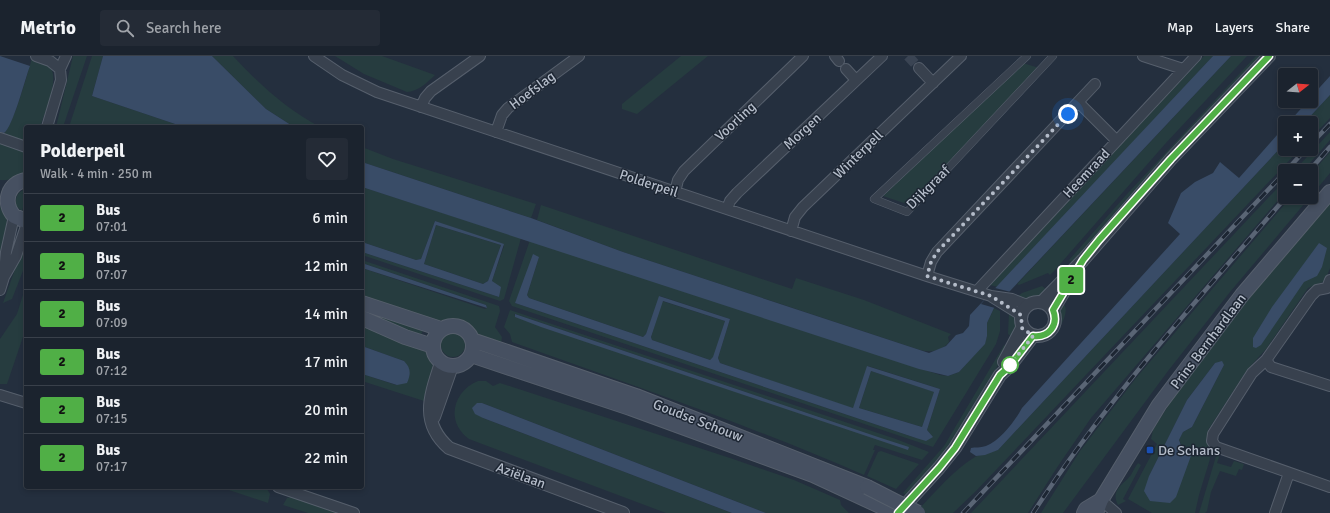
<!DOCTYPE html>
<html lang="en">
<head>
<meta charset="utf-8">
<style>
	:root { --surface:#1b232e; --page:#242b36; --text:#f1f3f6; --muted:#a0a4aa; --line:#39404a }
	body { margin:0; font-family:Signika,sans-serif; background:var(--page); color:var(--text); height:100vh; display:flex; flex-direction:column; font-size:15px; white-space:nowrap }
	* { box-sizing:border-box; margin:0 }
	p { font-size:13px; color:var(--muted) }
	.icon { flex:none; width:22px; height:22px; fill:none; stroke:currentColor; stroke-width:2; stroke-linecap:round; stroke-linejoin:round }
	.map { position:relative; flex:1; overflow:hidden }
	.sheet { position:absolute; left:24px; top:69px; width:340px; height:364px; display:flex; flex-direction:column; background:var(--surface); border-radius:4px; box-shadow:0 2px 6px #0003,0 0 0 1px var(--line) }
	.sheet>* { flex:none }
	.badge { padding:0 8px; border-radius:3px; font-size:14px; line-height:26px }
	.needle { width:26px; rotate:73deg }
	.controls { position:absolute; left:1278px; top:12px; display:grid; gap:8px }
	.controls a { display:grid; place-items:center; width:40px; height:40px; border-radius:4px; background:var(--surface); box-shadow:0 2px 6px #0003,0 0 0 1px var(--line); font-size:20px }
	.you { position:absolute; width:20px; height:20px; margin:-10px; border:3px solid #fff; border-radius:50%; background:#1a73e8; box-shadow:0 0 0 6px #1a73e833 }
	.map>.badge { position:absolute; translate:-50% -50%; box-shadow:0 0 0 2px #fff }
	.round { display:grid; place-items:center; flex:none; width:42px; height:42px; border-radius:4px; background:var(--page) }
	.headline { display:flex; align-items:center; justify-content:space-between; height:68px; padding:0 16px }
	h1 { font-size:19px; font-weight:700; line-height:30px }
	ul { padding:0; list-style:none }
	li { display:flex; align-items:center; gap:12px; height:48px; padding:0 16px; border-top:1px solid var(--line) }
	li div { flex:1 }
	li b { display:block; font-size:15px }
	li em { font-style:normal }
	li .badge { min-width:44px; font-weight:700; text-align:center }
	header { display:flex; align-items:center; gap:24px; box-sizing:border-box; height:56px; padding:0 20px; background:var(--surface); border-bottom:1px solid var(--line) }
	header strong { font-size:19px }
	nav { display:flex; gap:22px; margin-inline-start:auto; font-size:14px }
	.search { width:280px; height:36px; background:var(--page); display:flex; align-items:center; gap:10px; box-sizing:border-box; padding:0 14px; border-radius:4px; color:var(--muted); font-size:15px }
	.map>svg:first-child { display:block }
	.green { fill:#263c3f; fill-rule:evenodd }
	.water { fill:#394c67; fill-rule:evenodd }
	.pier { fill:#242f3e }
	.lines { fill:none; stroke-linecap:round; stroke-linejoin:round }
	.minor-tunnel { stroke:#3a4453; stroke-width:10; stroke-dasharray:10 5; stroke-linecap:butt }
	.pedestrian-casing { stroke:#565f6c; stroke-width:8 }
	.minor-casing { stroke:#565f6c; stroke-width:12 }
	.tertiary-casing { stroke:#565f6c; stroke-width:14 }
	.secondary-casing { stroke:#565f6c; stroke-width:16 }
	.pedestrian { stroke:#38414e; stroke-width:7 }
	.minor { stroke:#38414e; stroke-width:10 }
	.tertiary { stroke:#38414e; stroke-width:12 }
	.secondary { stroke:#465061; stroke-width:14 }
	.rail-casing { stroke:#5a6575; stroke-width:4.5 }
	.rail { stroke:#1d2633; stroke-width:3; stroke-dasharray:9; stroke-linecap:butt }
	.secondary-bridge-casing { stroke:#565f6c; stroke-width:16; stroke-linecap:butt }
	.secondary-bridge { stroke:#465061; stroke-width:14 }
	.line-casing { stroke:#fff; stroke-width:9 }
	.line { stroke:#50af46; stroke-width:6 }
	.walk { stroke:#b4bcc9; stroke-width:4; stroke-dasharray:0 7.2 }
	.stop-dot { fill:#fff; stroke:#50af46; stroke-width:2 }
	.transit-dot { fill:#1a4fb4; stroke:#1d2633; stroke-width:1.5 }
	.labels { text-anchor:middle; stroke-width:3; stroke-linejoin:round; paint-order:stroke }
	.street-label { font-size:14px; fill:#b4bcc9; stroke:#1d2633 }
	.poi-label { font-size:14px; fill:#b4bcc9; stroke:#1d2633; text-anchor:start }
</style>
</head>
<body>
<header>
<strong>Metrio</strong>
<div class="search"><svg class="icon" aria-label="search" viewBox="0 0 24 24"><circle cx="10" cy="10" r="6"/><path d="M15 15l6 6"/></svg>Search here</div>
<nav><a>Map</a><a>Layers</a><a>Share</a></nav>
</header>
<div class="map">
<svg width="1330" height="457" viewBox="0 0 1330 457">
	<rect width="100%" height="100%" fill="#242f3e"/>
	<path class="green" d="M73,0H87L63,71H56Z
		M92,0H103L92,40L184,71H69Z
		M212,0H233C259,28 286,53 320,71H294L266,53Z
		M335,0H382L435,19C428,26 417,36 407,36L364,18Z
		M681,0H708L637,58L622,53V48Z
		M1204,0H1213L998,231L990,229Z
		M1231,0H1247L1165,88L1054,215L1050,219L1048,217L1019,229L1017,228Z
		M1256,0H1260L1126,144L1072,207L1069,204L1128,137Z
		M32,2C39,5 47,7 51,13C59,24 44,59 40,71H26V87L4,77C13,70 28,16 32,2Z
		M1023,7L1039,12L910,149L883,140Z
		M1330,39V62L1311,82V67H1304Z
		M1330,76V84L1303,115H1294Z
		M0,85L26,95V114C20,121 9,125 0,124Z
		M1285,87V93H1300L976,435L953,457H915C934,438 952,415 975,401C980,398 992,396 998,394Z
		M362,91L393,103L536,148L531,162L362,106Z
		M1330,96V117L1311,140V118Z
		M1285,124V136L1091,362L1058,410L1028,457H971Z
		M362,131L521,182L504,243L500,245L362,199V196L499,241L492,225L504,190L435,165L421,203L416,204L362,186Z
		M26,133V142L22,155L16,150C15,141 18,135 26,133Z
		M1291,141H1310L1230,236L1168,315L1063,457H1041L1080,395L1136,322Z
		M1330,146V212L1325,225L1308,232L1266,293L1247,314L1208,374L1210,403L1199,439L1195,457H1152L1128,443L1157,388L1151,383L1153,374L1189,317L1297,183ZM1215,307L1224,309L1192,371L1183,376L1179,384L1184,395L1191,397L1149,420L1187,344Z
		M541,149L792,233L796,222L864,244L951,278L948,281L949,286C942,295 930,297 920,294L623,196L537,164Z
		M0,150C11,162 8,184 0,196Z
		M436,169L501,189L488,225L483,228L424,208Z
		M26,182V207L12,243L3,247Z
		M530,184L940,319L948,320L959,316L984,288L987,280V267L994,252L1000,255V275L996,288L933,391L512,250L509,245ZM539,201L527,239L529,242L643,281L646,278L660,240L730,263L718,302L720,307L853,353L868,310L940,333L927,374L931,379L916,382L515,247Z
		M362,204L499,250L500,255L495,271L502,281L501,289C495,287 489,285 483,282C462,270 468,262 437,265L362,243V212L485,253L487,252L486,249L362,207Z
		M26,229V272L7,328H0V283L17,258Z
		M1042,230L1047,234C1040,241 1027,246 1018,240L1022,237Z
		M662,245L725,265L714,301L710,304L652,284L651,281Z
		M1062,245C1070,254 1063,265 1059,273V255Z
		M362,250L424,270L420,283L362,258Z
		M510,254L896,383L929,396L922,404L875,389L873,394H875L864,419C749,369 630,328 512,286L510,278L504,271ZM515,258L881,382L514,259Z
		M1009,255L1016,265L1013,282L1008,278Z
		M362,270L419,290C441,307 432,322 424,345L362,325V318L396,329L404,305L362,290Z
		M441 289a12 12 0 1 1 24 0a12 12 0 1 1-24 0Z
		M1004,289L1008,291L987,329L947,393L908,440L903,437L944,390Z
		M871,315L935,336L922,371L859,352Z
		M478,325H486L493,330L500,327L733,403L794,424L840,444L841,449L849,457H766L482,347L483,362L732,457H666L469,383C445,366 453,335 478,325Z
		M881,395L919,408L896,433L867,420L878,396Z
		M1217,397L1220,398L1217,407L1231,411L1234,405L1244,408L1242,414L1239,413L1236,420L1220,415L1211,436L1207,455L1205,457H1199Z
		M1138,407L1141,409L1123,443L1126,445L1118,449C1110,434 1123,429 1131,419C1133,415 1135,411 1138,407Z
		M220,431H261L267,433L270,438L268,447Z
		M291,441L339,457H308L283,449L287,442Z"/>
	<path class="water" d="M0,0L30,10C25,23 13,71 4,77L0,76Z
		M103,0H212L266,53L294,71H184L92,40Z
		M1213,0H1231L994,252L987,267V280L985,288L959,316L948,320L919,313L362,131V106L531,162L623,196L929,297L946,290L956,279L963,277L969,270L970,259Z
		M1330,20V39L1304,67H1288L1308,45H1311V41Z
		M1285,70V87L998,394L985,399L976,400L970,396L971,392C975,391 980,392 986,390C1001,384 1015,365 1022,352L1180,178L1168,167L1181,137L1195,126L1213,117L1220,106L1239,122Z
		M435,165L504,188L492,225L501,231L499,241L362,196V186L416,204L421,203ZM436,169L501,189L488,225L483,228L424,208Z
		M1319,187L1327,192L1322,211L1317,220L1304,226L1261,289L1256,292L1253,291V282L1272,251Z
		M533,198L539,201L527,239L529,242L643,281L646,278L659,240L730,263L718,302L720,307L853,352L867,310L940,333L927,374L933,381L926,385L916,382L515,247ZM663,245L725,265L713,301L710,304L652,284L651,281ZM871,315L934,336L922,371L859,352Z
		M362,207L486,249L487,252L362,212Z
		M515,258L881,382L909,391L908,394L541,271L515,261Z
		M362,290L404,305C411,312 411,318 407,327L397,329L362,318Z
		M1222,305L1224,309L1192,371L1183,376L1179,384L1183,395L1192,397L1176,441L1170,447L1150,445L1144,435L1149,420L1187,344L1215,307Z
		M477,347H482L766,457H732L483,362L475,358L472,352Z"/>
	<path class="pier" d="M995,232L1011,236L995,252L981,248Z"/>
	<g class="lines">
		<path class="minor-tunnel" d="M908,0L919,12"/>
		<defs>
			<path id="pedestrian" d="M1027,0L874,143L907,156L1053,0"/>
			<path id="minor" d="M36,0L50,5L60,13
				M314,0L342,19L377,36L927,220L991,240L1012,243L1027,249
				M835,0L839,5
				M1143,0L1183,13
				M919,12L933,27
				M846,13L856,24
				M1078,46L1117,85
				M421,51L425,42L431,35L480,0
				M47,71L61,24L60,13L66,0
				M496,76L502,59L508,52L579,0
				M0,82L26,91
				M675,136L678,124L684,115L803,0
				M727,153L730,145L737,137L882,0
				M791,175L795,161L803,151L961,0
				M4,217L6,196L14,160
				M927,220L931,206L937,196L1095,28
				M1330,224L1327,232L1317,234L1311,240L1266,304L1252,317L1213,378L1212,385L1216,391L1330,431
				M0,234L4,221L16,200L26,170
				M977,235L1196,0
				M992,241L1021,259
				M1266,304L1271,311L1330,330
				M0,339L26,347
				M278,431L354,457
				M1101,444L1116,457
				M1275,457L1289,417"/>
			<path id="tertiary" d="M1021 263a17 17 0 1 1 34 0a17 17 0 1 1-34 0Z
				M1042,246L1083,204L1171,103L1269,0
				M1053,254L1073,220
				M1004,306L1022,272
				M441,307C431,338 419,366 449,392L623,457
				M434,361L452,310
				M899,456L939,412L955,392L1000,319L1010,310L1033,280"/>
			<path id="secondary" d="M26,124C8,127 2,146 14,160L26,165
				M362,247L441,273
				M362,262L405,281L433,290
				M433 290a20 20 0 1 1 40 0a20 20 0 1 1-40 0Z
				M472,284L636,340L867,431
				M471,299L630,352L813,419L895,457
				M1084,457L1086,453L1101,444
				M1096,457L1101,444L1159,349L1242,239L1330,136"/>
		</defs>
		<use href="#pedestrian" class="pedestrian-casing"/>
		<use href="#minor" class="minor-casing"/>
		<use href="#tertiary" class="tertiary-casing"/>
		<use href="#secondary" class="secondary-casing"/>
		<use href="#pedestrian" class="pedestrian"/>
		<use href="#minor" class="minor"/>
		<use href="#tertiary" class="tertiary"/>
		<use href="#secondary" class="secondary"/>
		<defs>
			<path id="rail" d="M1311,88L1330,68
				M1286,115L1306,93
				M1309,115L1330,91
				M963,457L1285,116
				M1033,457C1107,343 1198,243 1286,141"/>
		</defs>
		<use href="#rail" class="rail-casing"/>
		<use href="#rail" class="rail"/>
		<defs>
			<path id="secondary-bridge" d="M867,431L918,457"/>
		</defs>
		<use href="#secondary-bridge" class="secondary-bridge-casing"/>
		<use href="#secondary-bridge" class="secondary-bridge"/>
	</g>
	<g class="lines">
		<defs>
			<path id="line" d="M898,457L939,412L955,392L1000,319L1010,310L1033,280C1049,282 1059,269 1053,254L1083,204L1099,184L1171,103L1269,0"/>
		</defs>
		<use href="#line" class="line-casing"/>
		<use href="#line" class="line"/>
		<path class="walk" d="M1010,309L1033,280L1022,272L1021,259L991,240L927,220L931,206L937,196L1068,58"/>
	</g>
	<circle class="stop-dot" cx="1010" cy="309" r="8"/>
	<rect class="transit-dot" x="1146" y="390" width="8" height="8" rx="2"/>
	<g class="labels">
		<g class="street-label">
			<text transform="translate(532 34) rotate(-37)" y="5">Hoefslag</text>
			<text transform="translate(735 65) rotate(-43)" y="5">Voorling</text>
			<text transform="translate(802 75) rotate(-43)" y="5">Morgen</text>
			<text transform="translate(858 98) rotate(-44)" y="5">Winterpell</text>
			<text transform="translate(1086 117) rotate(-47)" y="5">Heemraad</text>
			<text transform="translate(649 127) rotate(18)" y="5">Polderpeil</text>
			<text transform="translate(928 131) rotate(-45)" y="5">Dijkgraaf</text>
			<text transform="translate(1208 285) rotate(-53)" y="5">Prins Bernhardlaan</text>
			<text transform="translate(698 364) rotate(21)" y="5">Goudse Schouw</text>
			<text transform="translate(521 419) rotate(20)" y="5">Aziëlaan</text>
		</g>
		<g class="poi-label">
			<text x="1158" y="399">De Schans</text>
		</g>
	</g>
</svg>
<div class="controls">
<a><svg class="needle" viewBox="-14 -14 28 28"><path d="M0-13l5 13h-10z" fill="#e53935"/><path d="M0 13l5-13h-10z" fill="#a0a4aa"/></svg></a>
<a>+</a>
<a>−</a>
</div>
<div class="you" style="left:1068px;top:58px"></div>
<b class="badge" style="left:1071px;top:224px;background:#50af46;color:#111">2</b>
<section class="sheet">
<div class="headline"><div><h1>Polderpeil</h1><p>Walk · 4 min · 250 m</p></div><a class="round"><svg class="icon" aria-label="heart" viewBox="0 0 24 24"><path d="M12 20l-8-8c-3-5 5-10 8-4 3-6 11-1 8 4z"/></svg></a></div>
<ul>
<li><span class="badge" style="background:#50af46;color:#111">2</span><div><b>Bus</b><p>07:01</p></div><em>6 min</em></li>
<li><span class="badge" style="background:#50af46;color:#111">2</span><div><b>Bus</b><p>07:07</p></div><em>12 min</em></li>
<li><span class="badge" style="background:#50af46;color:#111">2</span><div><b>Bus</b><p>07:09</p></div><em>14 min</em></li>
<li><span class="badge" style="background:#50af46;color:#111">2</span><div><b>Bus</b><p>07:12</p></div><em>17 min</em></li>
<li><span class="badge" style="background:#50af46;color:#111">2</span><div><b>Bus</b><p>07:15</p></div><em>20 min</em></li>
<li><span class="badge" style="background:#50af46;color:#111">2</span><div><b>Bus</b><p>07:17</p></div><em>22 min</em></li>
</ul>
</section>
</div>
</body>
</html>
